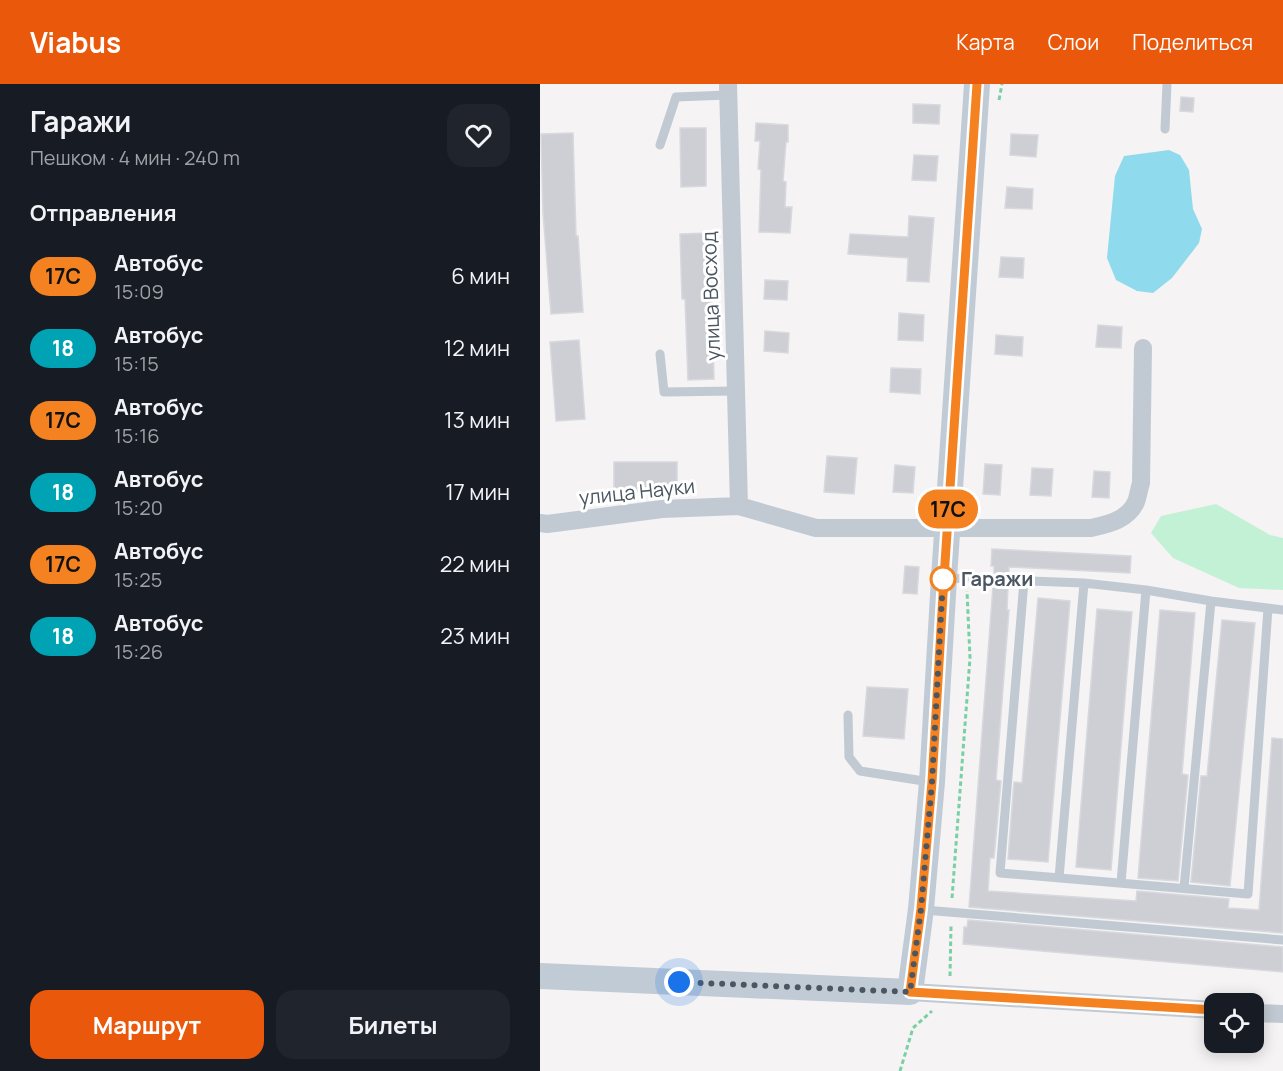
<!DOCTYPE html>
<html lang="ru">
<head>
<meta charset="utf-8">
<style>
	:root { --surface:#171b24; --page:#20242c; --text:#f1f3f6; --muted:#9ea1a6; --accent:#ea580c }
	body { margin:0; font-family:Manrope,sans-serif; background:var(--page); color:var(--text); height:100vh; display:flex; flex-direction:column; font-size:22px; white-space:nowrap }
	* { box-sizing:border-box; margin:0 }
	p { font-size:20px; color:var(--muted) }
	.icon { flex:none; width:33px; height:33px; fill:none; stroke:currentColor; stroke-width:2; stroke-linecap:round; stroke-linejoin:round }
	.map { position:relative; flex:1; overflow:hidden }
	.sheet { display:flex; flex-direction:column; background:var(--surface); width:540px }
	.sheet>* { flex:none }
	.badge { padding:0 12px; border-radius:20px; font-size:21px; line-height:39px }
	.tools { position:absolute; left:664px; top:909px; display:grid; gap:12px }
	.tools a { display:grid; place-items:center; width:60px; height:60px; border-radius:12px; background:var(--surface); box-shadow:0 3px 15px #0003; font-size:30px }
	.you { position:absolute; width:30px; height:30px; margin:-15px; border:4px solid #fff; border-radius:50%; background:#1a73e8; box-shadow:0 0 0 9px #1a73e833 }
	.map>.badge { position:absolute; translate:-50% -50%; box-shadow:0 0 0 3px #fff }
	h2 { padding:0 30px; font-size:22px; line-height:54px }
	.round { display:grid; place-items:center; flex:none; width:63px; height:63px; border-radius:18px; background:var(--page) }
	.summary { display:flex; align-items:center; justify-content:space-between; height:102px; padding:0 30px }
	h1 { font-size:28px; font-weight:700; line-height:45px }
	.cta { display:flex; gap:12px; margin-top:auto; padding:12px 30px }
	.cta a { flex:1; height:69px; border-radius:18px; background:var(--accent); color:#fff; font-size:24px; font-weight:700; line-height:69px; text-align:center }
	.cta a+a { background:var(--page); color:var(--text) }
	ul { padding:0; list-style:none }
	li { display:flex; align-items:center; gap:18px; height:72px; padding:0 30px }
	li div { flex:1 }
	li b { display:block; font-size:22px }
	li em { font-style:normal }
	li .badge { min-width:66px; font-weight:700; text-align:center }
	header { display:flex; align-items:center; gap:36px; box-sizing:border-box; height:84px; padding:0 30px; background:var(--accent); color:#fff }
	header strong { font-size:28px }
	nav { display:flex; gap:33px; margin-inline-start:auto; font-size:21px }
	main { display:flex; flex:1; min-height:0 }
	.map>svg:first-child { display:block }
	.green { fill:#c3f1d5 }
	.water { fill:#90daee }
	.building { fill:#cdcfd5; stroke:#d7d9de; stroke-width:1.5 }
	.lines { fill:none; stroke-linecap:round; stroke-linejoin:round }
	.path { stroke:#7ad0a6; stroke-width:3; stroke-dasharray:4.5 3; stroke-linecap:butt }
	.lane { stroke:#c1cad2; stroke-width:9 }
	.street { stroke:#c1cad2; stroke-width:18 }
	.secondary { stroke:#c1cbd6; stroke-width:26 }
	.line-casing { stroke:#fff; stroke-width:14 }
	.line { stroke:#f58220; stroke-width:9 }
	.walk { stroke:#4a5661; stroke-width:6; stroke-dasharray:0 10.8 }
	.stop-dot { fill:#fff; stroke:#f58220; stroke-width:3 }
	.labels { text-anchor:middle; stroke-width:6; stroke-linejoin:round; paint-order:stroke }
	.street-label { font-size:20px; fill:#4a5661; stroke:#fff }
	.stop-label { font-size:20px; font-weight:bold; fill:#4a5661; stroke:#fff; text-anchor:start }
</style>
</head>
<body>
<header>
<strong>Viabus</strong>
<nav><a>Карта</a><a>Слои</a><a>Поделиться</a></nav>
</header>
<main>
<section class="sheet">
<div class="summary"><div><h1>Гаражи</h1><p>Пешком · 4 мин · 240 m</p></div><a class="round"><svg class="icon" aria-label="heart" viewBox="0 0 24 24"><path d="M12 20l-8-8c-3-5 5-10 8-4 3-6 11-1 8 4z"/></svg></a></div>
<h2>Отправления</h2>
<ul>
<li><span class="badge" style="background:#f58220;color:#111">17С</span><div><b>Автобус</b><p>15:09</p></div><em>6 мин</em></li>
<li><span class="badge" style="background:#00a3b4;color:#fff">18</span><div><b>Автобус</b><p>15:15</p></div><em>12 мин</em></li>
<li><span class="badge" style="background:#f58220;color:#111">17С</span><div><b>Автобус</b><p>15:16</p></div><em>13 мин</em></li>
<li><span class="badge" style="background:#00a3b4;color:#fff">18</span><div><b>Автобус</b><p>15:20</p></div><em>17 мин</em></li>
<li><span class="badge" style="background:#f58220;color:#111">17С</span><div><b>Автобус</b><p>15:25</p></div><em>22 мин</em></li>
<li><span class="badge" style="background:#00a3b4;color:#fff">18</span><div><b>Автобус</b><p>15:26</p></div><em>23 мин</em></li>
</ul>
<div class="cta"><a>Маршрут</a><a>Билеты</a></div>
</section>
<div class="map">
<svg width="743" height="987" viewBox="0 0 743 987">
	<rect width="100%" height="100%" fill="#f5f3f3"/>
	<path class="green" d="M676,420L730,451L743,454V506L699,504L633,474L611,449L621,432Z"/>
	<path class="water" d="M629,66L640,71L649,86L653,125L662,145L659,159L632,194L613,209L597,207L576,196L567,174L575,92L584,72Z"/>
	<path class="building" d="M641,13L654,14L653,28L640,27Z
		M373,20L400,21L399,40L373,39Z
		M216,39L248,41V58H246L243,97L246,98L245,123H252L250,149L219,148L221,86L218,85L220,57H215Z
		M140,44H166V102L141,103Z
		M33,49L36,152H38L43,228L11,230L3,129L1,50Z
		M471,50L498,51L496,73L470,71Z
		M374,71L398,72L396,97L372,96Z
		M467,103L493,105L492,125L465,124Z
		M369,132L394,134L389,198L367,197L368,174L308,170L310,150L368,153Z
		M170,149L174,295L148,296L145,215H142L140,150Z
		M461,173L484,174L483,194L459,193Z
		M225,196L248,197L247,216L224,215Z
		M359,229L384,231L383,257L358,256Z
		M558,241L582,243L581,264L556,263Z
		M225,247L249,249L248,269L224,267Z
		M456,251L483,253L482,272L455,270Z
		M39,256L45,335L16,337L10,258Z
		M351,284L381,285L380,310L350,308Z
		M287,372L317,374L314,410L284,408Z
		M74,378H137V407L74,408Z
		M445,380L462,381L460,411L443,410Z
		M355,381L375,383L373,409L353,408Z
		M492,384L513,385L511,412L490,411Z
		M554,387L570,388L569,414L552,413Z
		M452,465L591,472L590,489L469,483V490L454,489V482H451Z
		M365,482L379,483L377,510L363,509Z
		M453,502L468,503L467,526H469L456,696L461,697L454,774H450L448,807L596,817L597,807L689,815L688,824L719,826L732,654L743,655V849L429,823Z
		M498,514L530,517L508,778L468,775L474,698L482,699Z
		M557,525L592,528L571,786L536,783Z
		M620,526L655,529L642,690L648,691L638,797L598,794Z
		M682,536L715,539L690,802L651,798L661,692H667Z
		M327,603L368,605L364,655L323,652Z
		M428,836L743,863V888L423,860L424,843H427Z"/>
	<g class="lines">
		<path class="path" d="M459,16L462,0
			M412,814L430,574L427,507
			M410,892L411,842
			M360,987L373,944L392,927"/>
		<path class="lane" d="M625,45L627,0
			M120,61L136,13L188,11
			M120,270L124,308L196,307
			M406,494L544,499L606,506L671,517L743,526
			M484,497L460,789L708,810L728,524
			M308,631L309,673L320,687L390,698
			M519,794L544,499
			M581,799L606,506
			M644,804L671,517
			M384,826L743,856"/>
		<path class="street" d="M188,0L199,422
			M0,439L7,440L122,425L199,422L276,444H551C568,440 588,436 596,418C598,413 599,405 601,399L603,264
			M370,908L675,926
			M714,929L743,930"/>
		<path class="secondary" d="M0,892L370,908L381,825L392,698L404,494L437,0"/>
	</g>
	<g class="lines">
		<defs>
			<path id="line" d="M437,0L404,494L392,698L381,825L370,908L675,926"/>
		</defs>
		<use href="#line" class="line-casing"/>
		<use href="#line" class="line"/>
		<path class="walk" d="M139,898L370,908L381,825L392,698L403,495"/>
	</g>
	<circle class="stop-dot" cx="403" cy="495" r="12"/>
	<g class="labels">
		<g class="street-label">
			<text transform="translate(171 212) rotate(-92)" y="7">улица Восход</text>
			<text transform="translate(97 408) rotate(-6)" y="7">улица Науки</text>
		</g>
		<g class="stop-label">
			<text x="421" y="502">Гаражи</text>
		</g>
	</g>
</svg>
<div class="tools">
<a><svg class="icon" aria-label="locate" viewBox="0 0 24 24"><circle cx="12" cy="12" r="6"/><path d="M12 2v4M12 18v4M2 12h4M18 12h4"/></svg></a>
</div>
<div class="you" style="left:139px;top:898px"></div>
<b class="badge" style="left:408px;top:425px;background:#f58220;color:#111">17С</b>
</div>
</main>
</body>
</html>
